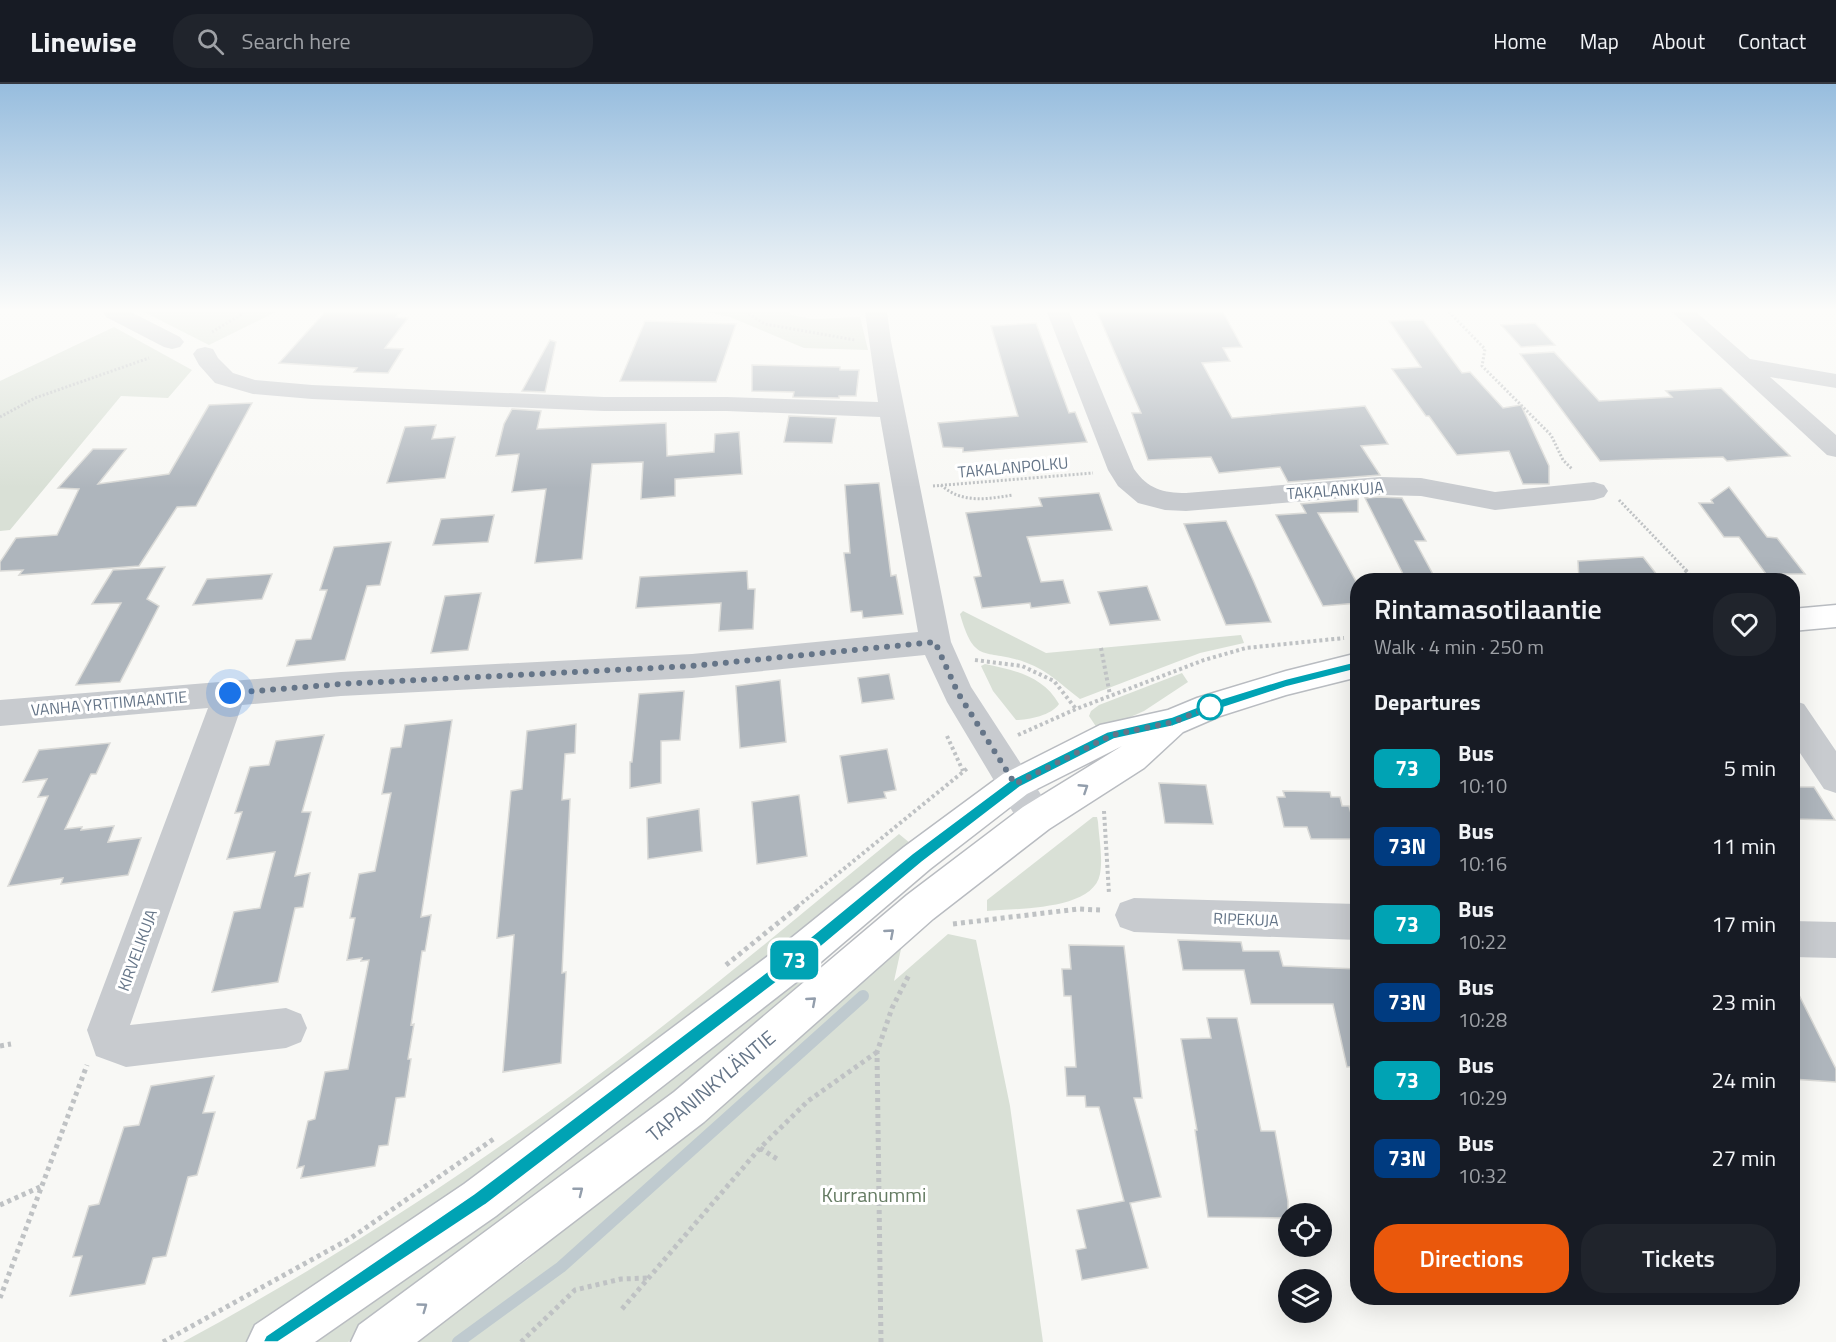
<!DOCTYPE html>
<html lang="en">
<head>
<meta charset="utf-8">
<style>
	:root { --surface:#171b24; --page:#20242c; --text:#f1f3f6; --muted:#9ea1a6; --line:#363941; --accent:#ea580c }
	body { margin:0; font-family:"Titillium Web",sans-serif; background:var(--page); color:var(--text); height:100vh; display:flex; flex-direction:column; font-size:22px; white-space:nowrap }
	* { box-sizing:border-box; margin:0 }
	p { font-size:20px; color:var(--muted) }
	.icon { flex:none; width:33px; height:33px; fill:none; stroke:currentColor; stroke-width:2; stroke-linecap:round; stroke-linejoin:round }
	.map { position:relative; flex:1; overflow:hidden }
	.drawer { position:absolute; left:1350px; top:489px; width:450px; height:732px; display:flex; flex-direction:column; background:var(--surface); border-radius:24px; box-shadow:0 6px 24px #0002 }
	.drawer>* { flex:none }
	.badge { padding:0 12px; border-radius:9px; font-size:21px; line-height:39px }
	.controls { position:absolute; left:1278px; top:1119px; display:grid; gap:12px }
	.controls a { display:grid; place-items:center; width:54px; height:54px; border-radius:50%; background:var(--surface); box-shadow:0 6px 24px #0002; font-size:30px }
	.you { position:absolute; width:30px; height:30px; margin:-15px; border:4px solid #fff; border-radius:50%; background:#1a73e8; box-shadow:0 0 0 9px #1a73e833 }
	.map>.badge { position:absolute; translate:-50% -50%; box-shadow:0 0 0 3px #fff }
	h2 { padding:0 24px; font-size:22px; line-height:54px }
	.round { display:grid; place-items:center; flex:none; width:63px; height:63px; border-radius:24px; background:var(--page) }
	.overview { display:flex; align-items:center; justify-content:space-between; height:102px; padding:0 24px }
	h1 { font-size:28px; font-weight:600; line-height:45px }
	.primary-button { display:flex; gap:12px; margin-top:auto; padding:12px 24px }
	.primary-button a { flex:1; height:69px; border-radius:24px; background:var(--accent); color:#fff; font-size:24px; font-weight:600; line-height:69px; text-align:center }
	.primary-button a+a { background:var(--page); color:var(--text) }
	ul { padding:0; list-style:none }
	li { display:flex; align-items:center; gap:18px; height:78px; padding:0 24px }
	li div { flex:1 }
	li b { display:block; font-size:22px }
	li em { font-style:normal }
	li .badge { min-width:66px; font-weight:700; text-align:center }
	header { display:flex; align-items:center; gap:36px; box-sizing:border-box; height:84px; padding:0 30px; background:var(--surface); border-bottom:2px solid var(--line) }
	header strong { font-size:28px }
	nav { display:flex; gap:33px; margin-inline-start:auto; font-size:21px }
	.search { width:420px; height:54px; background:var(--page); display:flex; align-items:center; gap:15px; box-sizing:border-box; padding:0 21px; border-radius:24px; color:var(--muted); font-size:22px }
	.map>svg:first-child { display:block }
	.green { fill:#d9e0d6 }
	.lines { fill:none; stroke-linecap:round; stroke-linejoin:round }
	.stream { stroke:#bfcacf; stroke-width:12 }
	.building { fill:#aeb5bc; stroke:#dadad7; stroke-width:1.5 }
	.major-casing { stroke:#b9bcc1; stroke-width:3 }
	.path-far2 { stroke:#bfc2c4; stroke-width:3; stroke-dasharray:2 2; stroke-linecap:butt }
	.path-far1 { stroke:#bfc2c4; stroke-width:4; stroke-dasharray:3 3; stroke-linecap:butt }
	.path { stroke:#bfc2c4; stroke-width:5; stroke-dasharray:4 4; stroke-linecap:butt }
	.minor { fill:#c8cbcf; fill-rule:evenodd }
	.major { fill:#fff; fill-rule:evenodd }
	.oneway { stroke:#939eac }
	.line { fill:#00a3b4; stroke:#fff; stroke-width:1.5 }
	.walk { stroke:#657588; stroke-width:6; stroke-dasharray:0 10.8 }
	.stop-dot { fill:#fff; stroke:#00a3b4; stroke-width:3 }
	.labels { text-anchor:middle; stroke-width:6; stroke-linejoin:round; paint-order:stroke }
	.street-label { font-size:16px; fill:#657588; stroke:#fff }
	.near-street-label { font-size:20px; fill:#657588; stroke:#fff }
	.near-park-label { font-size:20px; fill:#637a61; stroke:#fff }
</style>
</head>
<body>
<header>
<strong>Linewise</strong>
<div class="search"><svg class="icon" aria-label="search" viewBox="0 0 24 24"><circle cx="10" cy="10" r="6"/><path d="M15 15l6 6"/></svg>Search here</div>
<nav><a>Home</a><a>Map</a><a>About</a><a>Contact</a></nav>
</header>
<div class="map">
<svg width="1836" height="1258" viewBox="0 0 1836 1258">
	<rect width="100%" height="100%" fill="#f8f8f5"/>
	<path class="green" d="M144,228H276L209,261Z
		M706,228H790L791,231L813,235L860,233L868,266L804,264L730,233Z
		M114,243L192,286L168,314L121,312L10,446L0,447V297Z
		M963,527L1046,569L1241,551L1244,559L1200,569L1080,615C1063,602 1047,586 1027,579C985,563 975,583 960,530Z
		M985,580C1014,586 1043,592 1059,620C1052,631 1029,636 1016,636L993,607L981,582Z
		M1182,589L1188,598L1144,627L1099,647L1089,632L1091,627L1099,621Z
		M1093,733H1097L1098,738C1099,754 1103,774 1100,790C1093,827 1016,824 987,827V816Z
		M899,750L916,764L767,884L248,1258H183C336,1175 482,1080 620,975C715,903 807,825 899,750Z
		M948,850L976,856L1010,1022L1043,1258H414L527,1176L903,856L894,897Z
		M798,885L814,902L411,1213L348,1258H299Z"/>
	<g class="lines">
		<path class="stream" d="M458,1258L561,1183L863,912"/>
	</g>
	<path class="building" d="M325,228L399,229L396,233L408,234L385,264L403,265L388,289L354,288L357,284L279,279Z
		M1097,228H1223L1242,263L1223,264L1230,277L1202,279L1232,334L1365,322L1388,360L1361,362L1380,391L1288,398L1280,383L1219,389L1211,373L1148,376L1132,329H1141Z
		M1423,236L1462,289L1470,288L1503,324L1521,321L1549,382V400H1523L1509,367L1457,371L1429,332H1426L1392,285L1421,283L1389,237Z
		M645,237L736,240L716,298L620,297Z
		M1036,239L1069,329L1075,328L1087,358L963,368V364L943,363L938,339L1018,332L991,242Z
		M1535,239L1555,261L1521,263L1501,241Z
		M550,256L556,258L545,308L522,307Z
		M1554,268L1599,317L1672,313L1666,307L1721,304L1790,372L1727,377L1723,373L1600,377L1520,270Z
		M752,281L840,283V286H859L856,312H839V314L793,313L794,308L752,307Z
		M252,319L196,422L177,423L139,482L19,491L23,486L0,487V478L16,454L57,451L79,405L58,404L93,365H126L98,400L169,390L209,321Z
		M512,325L541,327L537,345L666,339L667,372L714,368L715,350L739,348L742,390L675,395V412L641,415L643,378L592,380L582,475L535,479L546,405L512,408L519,370L496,372L504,340Z
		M789,332L836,334L832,359L784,358Z
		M436,341L432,355L455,353L445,394L387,399L405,343Z
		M879,399L891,492L896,491L903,530L863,534L862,527L851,528L844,469H850L845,401Z
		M1729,403L1767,453L1777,454L1805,490H1766L1739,453H1724L1699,419H1713L1711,416Z
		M1099,409L1112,446L1027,453L1041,498L1063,496L1070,519L1031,524L1030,519L982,524L974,493L981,492L966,429L1042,422L1039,414Z
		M1380,413L1402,414L1426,457H1415L1436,496H1406L1365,414Z
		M1358,415V428L1318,429L1358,501V519L1323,522L1276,431L1306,429L1301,420Z
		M494,431L488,458L433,461L441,435Z
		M1226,437L1253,496L1271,538L1226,541L1184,440Z
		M391,458L380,501L367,502L345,576L287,582L296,556L311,555L327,506H320L334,463Z
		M1643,473L1661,496H1579L1578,477Z
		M165,483L147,515L159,522L120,598L76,601L121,519L92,520L113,486Z
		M747,487L748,505H755L753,545L719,547L721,519L636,524L640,493Z
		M272,490L262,515L193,521L207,495Z
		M1147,502L1160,536L1110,541L1098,508Z
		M481,509L468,566L431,569L445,512Z
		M889,590L894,615L862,619L858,594Z
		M780,596L786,658L740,664L736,602Z
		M684,607L680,656L661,657V699L630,704V678H632L639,610Z
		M452,636L421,833L431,831L425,867H422L411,941L414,940L408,975H411L405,1013L396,1014L388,1061L379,1062L375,1082L301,1094L304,1082L297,1084L308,1037L315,1035L325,988L348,985L369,876L361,877L362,874L347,876L355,834H350L359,790L375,787L391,709L382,710L391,664L401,663L405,641Z
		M576,640L575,669L565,670L562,716L570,715L562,889L566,888L561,979L503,988L514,851L497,854L511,707L522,705L527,647Z
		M324,651L302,728H311L295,792L310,789L303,823L295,824L278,898L212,908L234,828L260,824L275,768L227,775L242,728L235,729L250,683L269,681L276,657Z
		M110,659L96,690H91L65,745L82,743L81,746L114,742L108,758L141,754L128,791L61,800L63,794L8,802L48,712L38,713L47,695L23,698L39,666Z
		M887,665L896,706L884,708L886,714L848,719L840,672Z
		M1159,699L1206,701L1213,740L1165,739Z
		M1792,703H1814L1835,736L1792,735Z
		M1283,707L1330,708L1331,713H1340L1342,722H1349L1358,755H1311L1307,743H1284L1277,713H1285Z
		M799,711L807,772L757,780L752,718Z
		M699,725L702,767L648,775L647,734Z
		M1178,856L1241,858L1243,867H1279L1283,882L1358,885V982L1347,983L1333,920H1251L1244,886H1183Z
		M1069,861L1124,862L1142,1014H1134L1161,1113L1130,1119L1148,1184L1082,1196L1076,1166L1086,1164L1077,1126L1124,1117L1099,1023H1086L1085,1012H1067L1065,983H1076L1071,912H1064L1062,885H1071Z
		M1792,897L1836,985V998L1792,995Z
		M1207,934H1237L1261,1047H1275L1288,1117V1134L1208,1133L1195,1046H1197L1181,955L1211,954Z
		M214,992L203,1029L215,1028L197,1091L188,1093L166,1172L153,1174L145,1200L70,1212L82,1172L73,1173L89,1122L99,1120L124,1043L139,1041L151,1002Z"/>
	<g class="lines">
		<defs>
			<path id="major" d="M1836,521V543L1792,547V525Z
				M1358,569V593L1286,611L1220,632L1183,648L1144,684L1049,745L933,835L704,1038L417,1258H351L359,1241L674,1008L907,811L1023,723L1122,662L1027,710L930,785L808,889L496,1132L315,1258H247L255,1241L464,1100L780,863L904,763L1003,690L1100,641L1168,626L1197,614L1286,587Z"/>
		</defs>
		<use href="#major" class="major-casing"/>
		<path class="path-far2" d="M745,228L765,240L855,256
			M1449,228L1485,265L1482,282L1551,351L1563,376L1572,385
			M212,248L245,228
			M0,333L35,314L149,274
			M941,401C962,420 988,415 1013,411
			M933,402L1093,389
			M1619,416L1687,487"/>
		<path class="path-far1" d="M1685,486L1695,496
			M1101,564L1110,611
			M975,576L1022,582L1054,597L1076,625
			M1018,651L1076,625L1204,576L1246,564L1344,554
			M947,652L963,687
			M1104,727L1109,810
			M797,823L969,683"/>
		<path class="path" d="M953,840L1078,825L1100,826
			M726,881L799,822
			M0,962L11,960
			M760,1064L780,1077
			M0,1121L40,1103
			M0,1214L87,981
			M622,1225L760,1064L808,1017L877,968
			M163,1258L351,1154L495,1054
			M521,1258L575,1206L621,1195L648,1194
			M881,1258L877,968L892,924L910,889"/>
		<path class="minor" d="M103,228H131L180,253L184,258L180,263L172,265L164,263L106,233Z
			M865,228H887L891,257L951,558L971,603L1049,723L1054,734L1049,745L1036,749L1023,745L947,618L925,571L692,594L341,612L242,621L130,941L286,924L301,930L307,944L301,958L286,964L126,983L96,972L87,946L208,624L0,642V616L341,588L692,570L918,548L880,333L727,327H604L312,315L253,310L215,299L199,281L193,270L197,265L205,263L213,265L218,274L233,289L255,296L312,301L604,313H727L878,318Z
			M1047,228H1069L1134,385C1148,405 1163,409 1186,409L1380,393L1421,394L1495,408L1594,398L1604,401L1608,407L1604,413L1594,416L1495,426L1421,412L1380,411L1186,427L1165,426L1138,419L1118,402L1108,386Z
			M1672,228H1696L1750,275L1836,290V304L1770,293L1836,351V373L1827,371Z
			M1792,616L1804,620L1836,667V709L1824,705L1792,657Z
			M1134,814L1358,820V856L1134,848L1120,843L1115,831L1120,819Z
			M1792,837L1836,838V874L1792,873Z"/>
		<use href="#major" class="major"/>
	</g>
	<defs><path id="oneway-chevron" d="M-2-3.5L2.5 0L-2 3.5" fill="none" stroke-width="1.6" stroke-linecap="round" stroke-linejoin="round" transform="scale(1.5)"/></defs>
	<g class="oneway">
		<use href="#oneway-chevron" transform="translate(1084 704) rotate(-33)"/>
		<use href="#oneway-chevron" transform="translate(890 849) rotate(-41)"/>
		<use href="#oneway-chevron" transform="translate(812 917) rotate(-41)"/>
		<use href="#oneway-chevron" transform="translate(579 1107) rotate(-38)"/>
		<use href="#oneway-chevron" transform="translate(423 1223) rotate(-36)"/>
	</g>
	<linearGradient id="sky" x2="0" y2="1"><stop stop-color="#97bdde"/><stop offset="0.56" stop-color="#fcfcfa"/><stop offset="1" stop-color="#fcfcfa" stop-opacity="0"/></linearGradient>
	<rect width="1836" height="404" fill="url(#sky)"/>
	<path class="line" d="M1358,577L1363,581L1361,584L1286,603L1213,627L1173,642L1114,655L1020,703L922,778L799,881L485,1121L278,1258H263L266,1252L474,1110L789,871L912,770L1011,696L1107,648L1172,633L1205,620L1286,595Z"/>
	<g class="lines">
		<path class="walk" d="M230,609L341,600L692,582L935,558L958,609L1015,700L1112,651L1173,638L1210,623"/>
	</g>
	<circle class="stop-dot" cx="1210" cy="623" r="12"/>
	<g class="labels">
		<g class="street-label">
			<text transform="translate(1013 383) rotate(-5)" y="6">TAKALANPOLKU</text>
			<text transform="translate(1335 406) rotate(-4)" y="6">TAKALANKUJA</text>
			<text transform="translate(109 619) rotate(-5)" y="6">VANHA YRTTIMAANTIE</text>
			<text transform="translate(1246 835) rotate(2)" y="6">RIPEKUJA</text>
			<text transform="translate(137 866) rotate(-70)" y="6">KIRVELIKUJA</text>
		</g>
		<g class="near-street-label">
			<text transform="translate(711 1002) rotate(-40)" y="7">TAPANINKYLÄNTIE</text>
		</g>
		<g class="near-park-label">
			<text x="874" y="1118">Kurranummi</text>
		</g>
	</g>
</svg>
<div class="controls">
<a><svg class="icon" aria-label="locate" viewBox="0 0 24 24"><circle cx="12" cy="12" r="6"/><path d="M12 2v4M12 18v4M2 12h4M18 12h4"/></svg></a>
<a><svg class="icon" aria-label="layers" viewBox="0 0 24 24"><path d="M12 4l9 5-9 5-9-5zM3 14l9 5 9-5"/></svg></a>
</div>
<div class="you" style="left:230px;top:609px"></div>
<b class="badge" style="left:794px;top:876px;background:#00a3b4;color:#fff">73</b>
<section class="drawer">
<div class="overview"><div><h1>Rintamasotilaantie</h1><p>Walk · 4 min · 250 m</p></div><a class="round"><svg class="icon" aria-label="heart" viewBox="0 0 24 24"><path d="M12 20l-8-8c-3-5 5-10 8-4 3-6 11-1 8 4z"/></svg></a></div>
<h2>Departures</h2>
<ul>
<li><span class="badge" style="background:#00a3b4;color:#fff">73</span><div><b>Bus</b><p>10:10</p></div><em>5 min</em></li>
<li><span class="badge" style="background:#003b80;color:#fff">73N</span><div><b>Bus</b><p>10:16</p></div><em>11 min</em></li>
<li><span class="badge" style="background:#00a3b4;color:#fff">73</span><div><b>Bus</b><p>10:22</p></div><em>17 min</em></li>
<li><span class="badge" style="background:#003b80;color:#fff">73N</span><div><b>Bus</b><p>10:28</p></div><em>23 min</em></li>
<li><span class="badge" style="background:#00a3b4;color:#fff">73</span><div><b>Bus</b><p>10:29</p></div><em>24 min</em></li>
<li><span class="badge" style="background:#003b80;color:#fff">73N</span><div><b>Bus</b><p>10:32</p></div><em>27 min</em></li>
</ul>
<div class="primary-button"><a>Directions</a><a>Tickets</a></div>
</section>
</div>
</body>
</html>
